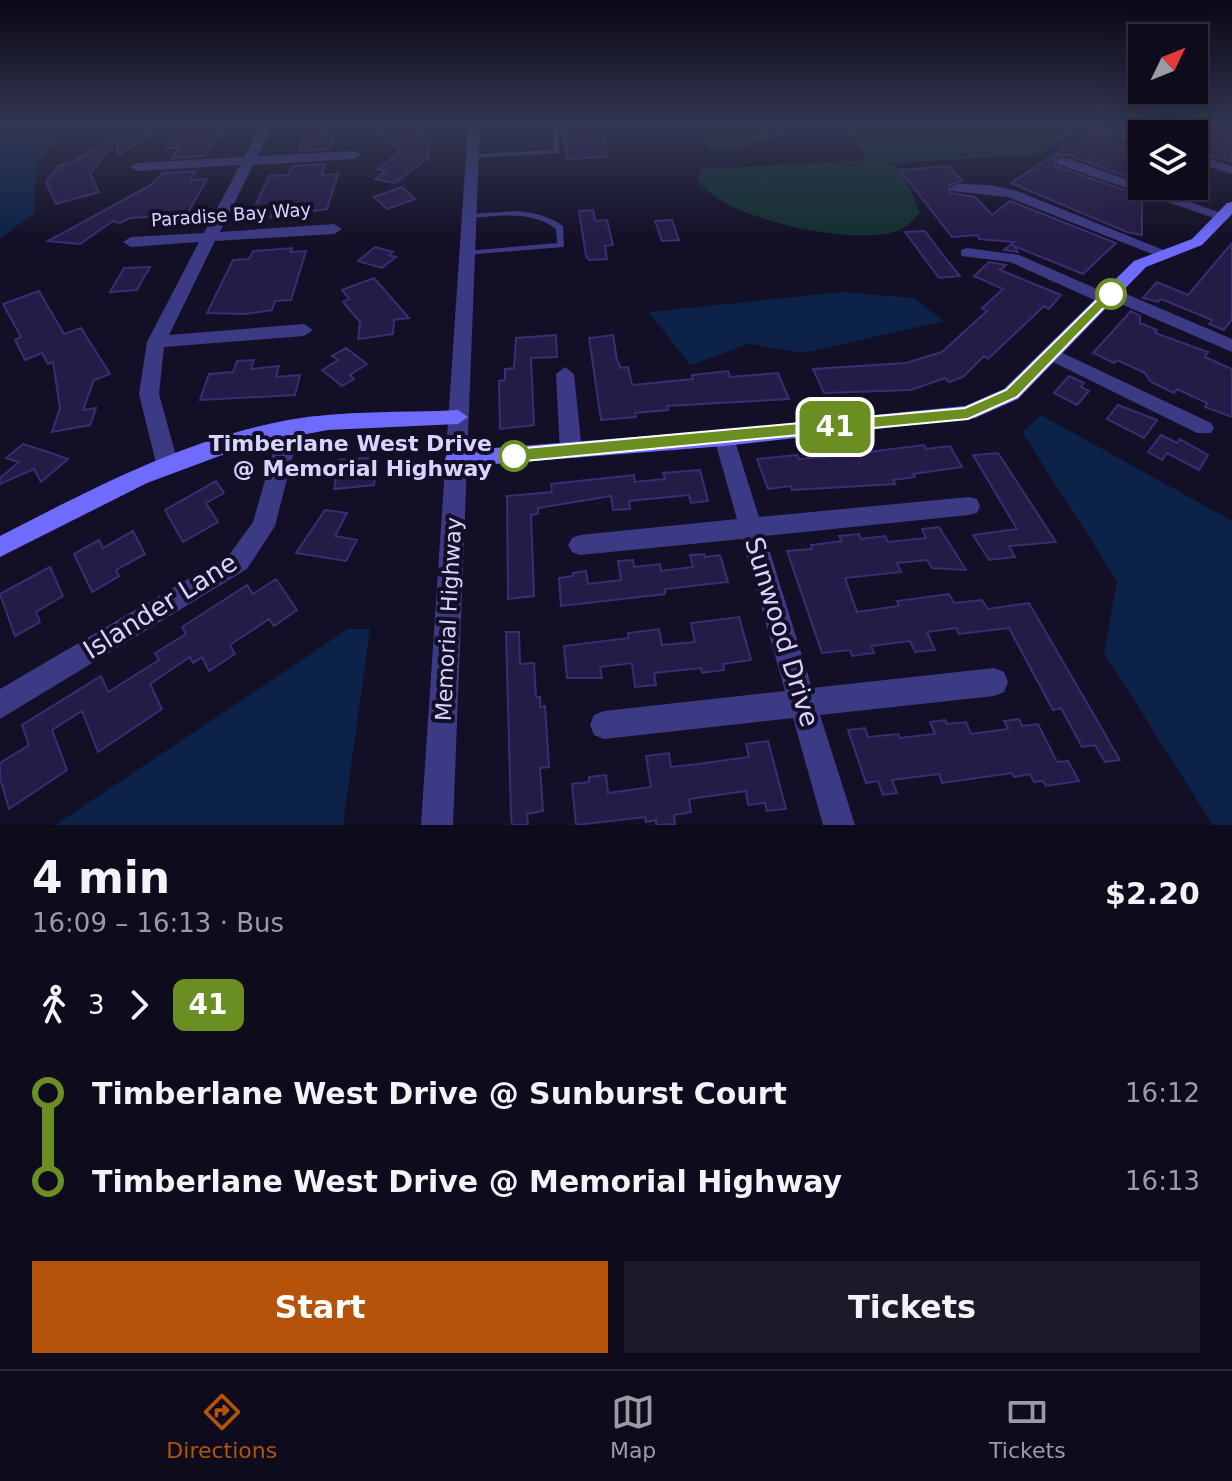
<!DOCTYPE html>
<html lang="en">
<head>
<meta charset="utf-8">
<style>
	:root { --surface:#0e0b1c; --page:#1c1929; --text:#f1f3f6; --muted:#9b9ba3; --line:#2e2b3b; --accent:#b45309 }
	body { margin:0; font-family:"DejaVu Sans",sans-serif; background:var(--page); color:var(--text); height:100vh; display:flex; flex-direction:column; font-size:30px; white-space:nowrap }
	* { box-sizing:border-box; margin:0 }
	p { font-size:26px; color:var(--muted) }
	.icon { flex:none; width:44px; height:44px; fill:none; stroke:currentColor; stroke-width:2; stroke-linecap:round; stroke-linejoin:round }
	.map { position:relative; height:825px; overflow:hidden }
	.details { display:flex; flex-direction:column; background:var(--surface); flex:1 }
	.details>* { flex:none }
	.badge { padding:0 16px; border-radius:12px; font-size:28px; line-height:52px }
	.needle { width:52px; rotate:47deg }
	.fabs { position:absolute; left:1128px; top:24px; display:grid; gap:16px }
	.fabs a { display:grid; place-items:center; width:80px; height:80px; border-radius:0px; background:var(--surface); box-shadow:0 8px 32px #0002,0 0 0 2px var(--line); font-size:40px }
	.map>.badge { position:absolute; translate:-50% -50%; box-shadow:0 0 0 4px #fff }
	.legs { display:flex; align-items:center; gap:12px; height:88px; padding:0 32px; font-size:26px }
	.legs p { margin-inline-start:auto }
	.overview { display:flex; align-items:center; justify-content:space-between; height:136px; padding:0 32px }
	h1 { font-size:44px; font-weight:600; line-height:60px }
	.button { display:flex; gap:16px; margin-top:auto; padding:16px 32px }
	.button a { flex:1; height:92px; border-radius:0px; background:var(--accent); color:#fff; font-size:32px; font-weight:600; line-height:92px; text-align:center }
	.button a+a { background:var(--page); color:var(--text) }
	ul { padding:0 32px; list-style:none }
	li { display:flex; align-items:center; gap:28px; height:88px; font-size:30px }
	li i { display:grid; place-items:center; width:12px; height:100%; margin:0 10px; background:currentColor }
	li i::after { content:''; width:20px; height:20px; margin:-10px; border:6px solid; border-radius:50%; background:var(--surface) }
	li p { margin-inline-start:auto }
	li:first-child i { background:linear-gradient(#0000 50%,currentColor 0) }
	li:last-child i { background:linear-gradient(currentColor 50%,#0000 0) }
	.dock { display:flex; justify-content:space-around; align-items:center; height:112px; border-top:2px solid var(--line); background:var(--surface); font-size:22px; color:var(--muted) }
	.dock a { display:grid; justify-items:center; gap:4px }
	.dock .active { color:var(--accent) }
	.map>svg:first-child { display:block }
	.green { fill:#12302f }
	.water { fill:#0c2248 }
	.building { fill:#241b47; stroke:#3b2d73; stroke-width:2 }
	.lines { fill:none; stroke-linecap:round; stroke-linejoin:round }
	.lane { fill:#3d3a85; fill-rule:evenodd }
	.street { fill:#3d3a85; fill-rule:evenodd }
	.secondary { fill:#6f6bff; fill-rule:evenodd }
	.line-1 { fill:#6b8e23; stroke:#fff; stroke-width:2 }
	.stop-1-dot { fill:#fff; stroke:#6b8e23; stroke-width:4 }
	.labels { text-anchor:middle; stroke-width:8; stroke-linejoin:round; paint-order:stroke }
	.far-street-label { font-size:18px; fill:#d9d4ff; stroke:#130f26 }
	.stop-label { font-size:22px; font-weight:bold; fill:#d9d4ff; stroke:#130f26; text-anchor:end }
	.street-label { font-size:22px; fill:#d9d4ff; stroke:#130f26 }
	.near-street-label { font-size:26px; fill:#d9d4ff; stroke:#130f26 }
</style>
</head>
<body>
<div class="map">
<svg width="1232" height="825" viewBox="0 0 1232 825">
	<rect width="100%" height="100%" fill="#130f26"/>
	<path class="green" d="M696,125H800L766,142L711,151Z
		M845,125H1081L1041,154L889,164L903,170L920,213C915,217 908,226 902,229C863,249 717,219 698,179L701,169L867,160Z"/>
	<path class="water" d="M0,125H78L36,164L34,213L0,239Z
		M843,292L914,298L944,321L804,353L749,344L690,365L649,312Z
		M1041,415L1232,521V825H1213L1104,653L1117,581L1022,432Z
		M348,629H370L343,825H55Z"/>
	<path class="building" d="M116,125H145L146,138L118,155L117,139L90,174L99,192L56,204L46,182L60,165L68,164L117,136Z
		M181,125H226L204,156L172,158L178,148H166Z
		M412,125L430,140L428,158L395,183L375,179L386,171L377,169L401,152L379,133Z
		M562,125H601L608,157L567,159Z
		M1194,125L1232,136V162L1194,151Z
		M335,132L330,149L299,151L305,133Z
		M1092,133L1142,150V182L1068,155L1055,156V166L1142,196V235L1127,232L1011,183L1068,146H1076Z
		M325,164L322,175L338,174L327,209L270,217L273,211L252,213L269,176L288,175L293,166Z
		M949,166L962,181L949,185L950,193L975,197L992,215L1010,201L1116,243L1083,274L1014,246L1018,252L1004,250L1014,242L979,239L978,235L952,237L900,170Z
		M196,171L190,180L207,179L187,214L130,218L120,223L113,221L80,244L48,241L151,185L163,173Z
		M402,187L415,199L387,209L374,197Z
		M593,210L595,221L607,220L613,245L605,246L607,259L589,260L586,256L579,211Z
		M672,220L679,240L662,241L655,221Z
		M925,231L939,250L960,276L939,278L905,232Z
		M1232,243V319L1224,330L1209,324L1212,320L1161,299L1158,302L1143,298L1157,282L1188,295Z
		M375,247L393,252L389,255L396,257L382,268L358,261Z
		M292,248L291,252L306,251L291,300L275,301L272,310L245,314L207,313L233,260L249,259L253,251Z
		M989,262L1006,265L1000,270L1061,295L1049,309L1044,306L988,359L984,356L963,377L949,382L945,378L911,390L824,393L813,369L906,363L942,352L987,311L982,308L1003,289L974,276Z
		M150,267L137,290L110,292L124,268Z
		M374,278L409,318L394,320L393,334L358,339L360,322L343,302L349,299L342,290Z
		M39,291L64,334L81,328L110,374L94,380L83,410L96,408L90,425L52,432L60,408L53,362L48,364L42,353L25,360L15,340L21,337L3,304Z
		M1131,311L1140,316V323L1157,330L1155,333L1208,352L1205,357L1232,369V417L1205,407L1207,403L1177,389L1174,393L1151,382L1145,373L1117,360L1114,363L1093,353Z
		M556,335L557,357L531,358L534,425L500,429L499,381L505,380V369L514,368L516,338Z
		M613,335L617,360L621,368L628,367L632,385L693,379L692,375L728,371L730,377L778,373L789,399L667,406L668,410L635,413L636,417L601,420L589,338Z
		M346,348L367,364L350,375L354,379L342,386L322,370L338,360L332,356Z
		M254,360L251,369L279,366L276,377L300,375L295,395L200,400L209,374L233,372L237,361Z
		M1069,376L1084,383L1081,387L1089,391L1077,405L1054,393Z
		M1118,405L1157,420L1144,438L1107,419Z
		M1161,435L1177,443L1180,439L1208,455L1199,470L1167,453L1162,460L1148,452Z
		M23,444L51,453L68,459L41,482L34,469L0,484V478L19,462L6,458Z
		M924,445L926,449L950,446L962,467L913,474L915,477L893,480L895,484L792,490L791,486L768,489L757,459L797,455L799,459L835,456Z
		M998,453L1056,542L1009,546L1015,557L989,560L973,535L1017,529L973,455Z
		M378,457L374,485L334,489L339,460Z
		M700,470L708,501L691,503L689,495L629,501L630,509L613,510L611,496L538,508V514L531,515L534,596L508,599L507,496L552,492L551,484L634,475L635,482L665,479L663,473Z
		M216,481L224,493L206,503L218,522L183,542L165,510Z
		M325,510L347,513L335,536L357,540L346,561L296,553Z
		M939,527L966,570L932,568L927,560L897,563L901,572L845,578L857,612L899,606L897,601L949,594L954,603L982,600L988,609L1029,603L1120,760L1105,762L1095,745L1082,747L1061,708L1053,710L1009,628L959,634L956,628L927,632L935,650L915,652L910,641L871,646L874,653L852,656L850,650L822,653L787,551L812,549L811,545L842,541L839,536L859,534L861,539L885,536L888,542L926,538L922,529Z
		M133,531L145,554L116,570L119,576L92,592L74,554L99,540L103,548Z
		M704,554L705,557L720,555L728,582L665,589V594L561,606L559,578L573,576V573L586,571L588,584L621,580L618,561L633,560L634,567L660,564L661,571L693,567L690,555Z
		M50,567L63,596L36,612L40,622L15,636L0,594Z
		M276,579L297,610L274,626L269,619L230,645L235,654L209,671L202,657L193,663L190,657L150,684L162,709L98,752L82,711L52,730L67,770L9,809L0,778V763L29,745L22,725L101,676L108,692L159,660L155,653L186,634L182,627L247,585L253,594Z
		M739,617L751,660L723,664L724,670L702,673L701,668L654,673L656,685L635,687L632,663L600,667L602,678H567L564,646L629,638L628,633L659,629L662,645L695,642L691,623Z
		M506,632H519L520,664L534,663L536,697H540V707L545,706L549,767L540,768L543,811L527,814L528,825H512L511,816Z
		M1019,719L1022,726L1038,724L1057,762L1068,761L1079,781L1046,786L1043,781L1034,782L1030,774L1014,777L1012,773L942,783L939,774L892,780L897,793L883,795L878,781L866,783L848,730L865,728L868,737L898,734L900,738L935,734L930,722L945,720L947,724L966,722L971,734L1008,729L1004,721Z
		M768,741L786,809L767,811L765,803L748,805L746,791L689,799L691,812L674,815L675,824L656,825V820L646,822L645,817L576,825L572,784L589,782V777L606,775L608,793L651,787L646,756L669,753L671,767L698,764L749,757L746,744Z"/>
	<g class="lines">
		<path class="lane" d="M552,125H558L559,153L473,158L470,156L473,154L554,150Z
			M518,211C535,213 549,216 563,226L564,247L464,255V251H467L557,243L556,229C531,210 499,216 469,218L465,216L469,214Z"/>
		<path class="street" d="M261,125H273L257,156L355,151L362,155L355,159L253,165L220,232L334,224L342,229L334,234L215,241L169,335L304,324L313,330L304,336L164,347L159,394L178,463L175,469H159L156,463L139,394L147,342L199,242L131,247L123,242L131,237L204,233L240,165L137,171L130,167L137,163L244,157Z
			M468,125H480L453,825H421Z
			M1214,125H1232V133L1216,128Z
			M1106,126L1142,138V146L1102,133L1100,130Z
			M1194,154L1232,166V174L1194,162Z
			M1057,158H1067L1229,216L1227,219H1217L1057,164Z
			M957,184L990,185L1017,191L1171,253L1163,258L1157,256L1008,197L952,191L950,188Z
			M967,248L1019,255L1104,292L1117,290L1232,339V352L1114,301L1101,303L1010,262L961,256V250Z
			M1052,348L1211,423L1214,428L1211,433H1197L1045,358L1043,354L1045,350Z
			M565,367L574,374L582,452L578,458H564L560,452L556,374Z
			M290,420L297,423L300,428L275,526L247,569L0,719V689L229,555L253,522L280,428L283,423Z
			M724,430L731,432L734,438L759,517L969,497L977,499L980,506L977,513L969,515L765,536L812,688L994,668L1004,672L1008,682L1004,692L994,696L820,715L855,825H823L793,718L604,739L594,735L590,725L594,715L604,711L785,691L742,539L580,555L572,552L568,545L572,538L580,535L737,519L714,438L717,432Z"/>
		<path class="secondary" d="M1232,202V214L1202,245L1146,267L1018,399L975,418L724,446L456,467L448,465L445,459L448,453L456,451L724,430L965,406L1004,389L1134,261L1192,239L1227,203Z
			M458,410L468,417L458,424L328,430L249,445L147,483L0,557V536C92,489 185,439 288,420C344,410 401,413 458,410Z"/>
	</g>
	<linearGradient id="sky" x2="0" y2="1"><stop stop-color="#0a0815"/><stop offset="0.52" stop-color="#333752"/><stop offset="1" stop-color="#333752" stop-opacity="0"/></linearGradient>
	<rect width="1232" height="241" fill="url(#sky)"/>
	<path class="line-1" d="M1106,291L1117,294L1017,397L968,419L514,462L506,456L514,449L965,408L1006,390Z"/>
	<g class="stop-1-dot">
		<circle cx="1111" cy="294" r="14"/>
		<circle cx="514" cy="456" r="14"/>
	</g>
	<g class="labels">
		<g class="far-street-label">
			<text transform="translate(231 215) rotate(-4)" y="6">Paradise Bay Way</text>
		</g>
		<g class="stop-label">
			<text x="492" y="451">Timberlane West Drive<tspan x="492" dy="25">@ Memorial Highway</tspan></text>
		</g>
		<g class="street-label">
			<text transform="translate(448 619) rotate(-87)" y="8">Memorial Highway</text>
		</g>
		<g class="near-street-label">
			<text transform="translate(160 606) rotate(-32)" y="9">Islander Lane</text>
			<text transform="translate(782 632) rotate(73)" y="9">Sunwood Drive</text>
		</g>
	</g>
</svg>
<div class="fabs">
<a><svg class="needle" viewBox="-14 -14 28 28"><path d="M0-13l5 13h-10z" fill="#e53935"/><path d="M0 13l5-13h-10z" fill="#9b9ba3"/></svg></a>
<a><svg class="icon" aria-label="layers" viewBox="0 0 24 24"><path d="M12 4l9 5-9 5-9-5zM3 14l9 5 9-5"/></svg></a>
</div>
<b class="badge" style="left:835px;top:427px;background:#6b8e23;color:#fff">41</b>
</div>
<section class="details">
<div class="overview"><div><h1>4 min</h1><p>16:09 – 16:13 · Bus</p></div><b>$2.20</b></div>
<div class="legs"><svg class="icon" aria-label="walk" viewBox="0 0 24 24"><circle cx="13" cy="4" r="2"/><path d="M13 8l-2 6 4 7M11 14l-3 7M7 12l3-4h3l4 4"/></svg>3<svg class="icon" aria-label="forward" viewBox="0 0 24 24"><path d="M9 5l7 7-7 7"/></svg><b class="badge" style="background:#6b8e23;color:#fff">41</b></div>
<ul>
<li><i style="color:#6b8e23"></i><b>Timberlane West Drive @ Sunburst Court</b><p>16:12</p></li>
<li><i style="color:#6b8e23"></i><b>Timberlane West Drive @ Memorial Highway</b><p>16:13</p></li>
</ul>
<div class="button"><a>Start</a><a>Tickets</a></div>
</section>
<nav class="dock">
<a class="active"><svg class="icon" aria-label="directions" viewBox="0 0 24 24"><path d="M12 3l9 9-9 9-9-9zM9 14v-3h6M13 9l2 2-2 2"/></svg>Directions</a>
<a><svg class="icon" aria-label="map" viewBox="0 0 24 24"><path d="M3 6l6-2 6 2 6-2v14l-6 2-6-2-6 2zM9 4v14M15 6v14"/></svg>Map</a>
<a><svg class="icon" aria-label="tickets" viewBox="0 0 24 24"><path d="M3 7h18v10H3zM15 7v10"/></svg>Tickets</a>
</nav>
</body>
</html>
